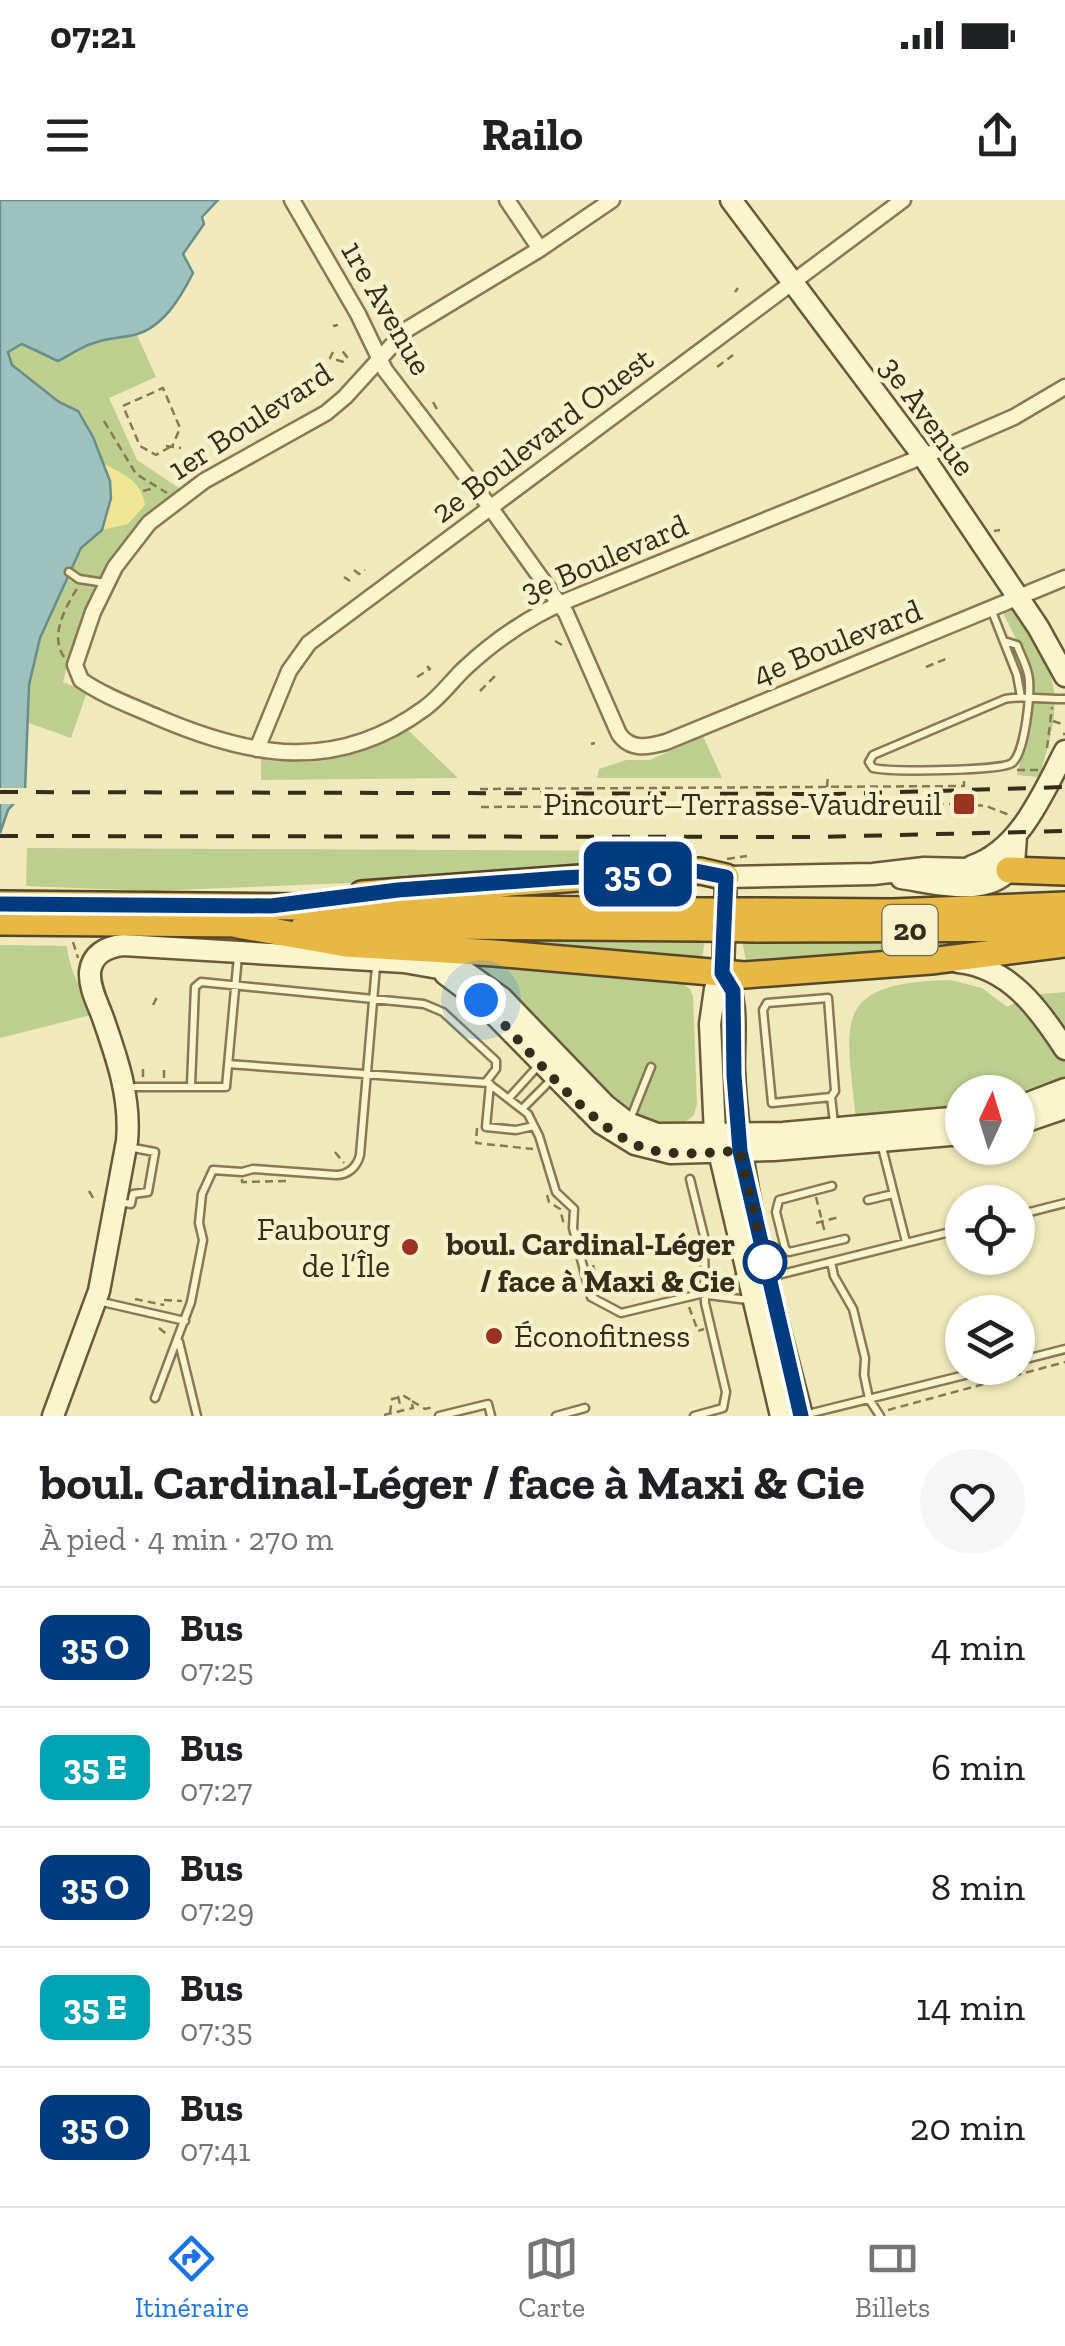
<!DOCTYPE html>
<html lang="fr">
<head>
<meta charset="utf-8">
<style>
	:root { --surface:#fff; --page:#f6f6f6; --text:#202124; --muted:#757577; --line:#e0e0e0; --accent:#1a73e8 }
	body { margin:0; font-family:"Zilla Slab",serif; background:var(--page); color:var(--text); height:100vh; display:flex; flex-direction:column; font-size:38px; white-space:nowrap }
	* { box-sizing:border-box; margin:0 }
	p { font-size:32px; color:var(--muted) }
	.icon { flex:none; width:55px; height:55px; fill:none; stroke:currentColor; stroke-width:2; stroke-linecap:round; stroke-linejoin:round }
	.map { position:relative; height:1216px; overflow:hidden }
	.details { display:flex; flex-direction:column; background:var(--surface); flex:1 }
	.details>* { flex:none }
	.badge { padding:0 20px; border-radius:15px; font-size:35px; line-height:65px }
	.needle { width:65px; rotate:4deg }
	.fabs { position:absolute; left:945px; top:875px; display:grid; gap:20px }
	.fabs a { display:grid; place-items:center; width:90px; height:90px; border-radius:50%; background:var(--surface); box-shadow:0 2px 8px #0004; font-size:50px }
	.you { position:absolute; width:50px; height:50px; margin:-25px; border:8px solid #fff; border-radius:50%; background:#1a73e8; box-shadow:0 0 0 15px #1a73e833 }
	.map>.badge { position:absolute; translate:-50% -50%; box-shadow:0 0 0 5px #fff }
	.round { display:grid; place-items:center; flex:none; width:105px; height:105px; border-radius:52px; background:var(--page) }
	.headline { display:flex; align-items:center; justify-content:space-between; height:170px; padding:0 40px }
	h1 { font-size:48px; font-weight:800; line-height:75px }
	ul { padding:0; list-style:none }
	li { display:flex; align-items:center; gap:30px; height:120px; padding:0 40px; border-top:2px solid var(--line) }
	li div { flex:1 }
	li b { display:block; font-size:38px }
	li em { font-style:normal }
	li .badge { min-width:110px; font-weight:700; text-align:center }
	.status { display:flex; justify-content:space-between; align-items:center; height:70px; padding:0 50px; background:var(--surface); direction:ltr }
	.status svg { height:28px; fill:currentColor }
	header { display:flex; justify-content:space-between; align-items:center; height:130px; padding:0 40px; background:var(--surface); font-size:45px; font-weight:800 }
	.tabs { display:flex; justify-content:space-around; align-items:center; height:140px; border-top:2px solid var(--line); background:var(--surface); font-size:28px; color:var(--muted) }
	.tabs a { display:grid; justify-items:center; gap:5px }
	.tabs .active { color:var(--accent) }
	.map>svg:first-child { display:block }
	.green { fill:#bdce8f }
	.sand { fill:#efe595 }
	.water { fill:#9fc1bc; stroke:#678e8b; stroke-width:2.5 }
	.pier { fill:#f0e9bb }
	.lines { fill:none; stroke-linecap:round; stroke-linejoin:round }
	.lane-casing { stroke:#887854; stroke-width:11 }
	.street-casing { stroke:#887854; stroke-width:19 }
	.secondary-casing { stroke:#6a5937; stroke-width:25 }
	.highway-casing { stroke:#554529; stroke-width:30 }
	.path { stroke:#887854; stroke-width:2.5; stroke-dasharray:8 5; stroke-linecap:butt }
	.lane { stroke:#fbf5ce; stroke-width:6 }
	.street { stroke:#fbf5ce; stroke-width:14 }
	.secondary { stroke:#fbf5ce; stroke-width:20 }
	.highway { stroke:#e7b944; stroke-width:25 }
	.rail { stroke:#362c1a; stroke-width:4; stroke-dasharray:18 18; stroke-linecap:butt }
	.highway-bridge-casing { stroke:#554529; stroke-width:30; stroke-linecap:butt }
	.highway-bridge { stroke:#e7b944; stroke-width:25 }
	.line-casing { stroke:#fff; stroke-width:22 }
	.line { stroke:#003b80; stroke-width:15 }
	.walk { stroke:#362c1a; stroke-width:10; stroke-dasharray:0 18 }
	.poi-dot { fill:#9b3320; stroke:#f7f2cb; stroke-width:4 }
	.stop-dot { fill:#fff; stroke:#003b80; stroke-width:5 }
	.labels { text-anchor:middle; stroke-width:9; stroke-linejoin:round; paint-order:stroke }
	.shield { fill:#f7f2cb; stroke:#70674f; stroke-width:2.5 }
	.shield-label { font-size:30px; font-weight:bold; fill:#362c1a }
	.street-label { font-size:32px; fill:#362c1a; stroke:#f7f2cb }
	.poi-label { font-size:32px; fill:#362c1a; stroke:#f7f2cb; text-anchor:end }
	.stop-label { font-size:32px; font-weight:bold; fill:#362c1a; stroke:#f7f2cb; text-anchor:end }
</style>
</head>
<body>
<div class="status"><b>07:21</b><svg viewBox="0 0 49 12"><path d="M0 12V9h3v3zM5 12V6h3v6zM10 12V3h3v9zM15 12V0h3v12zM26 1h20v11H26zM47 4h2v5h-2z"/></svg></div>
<header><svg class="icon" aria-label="menu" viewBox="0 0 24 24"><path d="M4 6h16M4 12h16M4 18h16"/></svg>Railo<svg class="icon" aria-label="share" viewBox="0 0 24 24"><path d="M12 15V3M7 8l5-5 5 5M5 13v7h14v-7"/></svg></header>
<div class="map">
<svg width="1065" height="1216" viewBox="0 0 1065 1216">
	<rect width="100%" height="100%" fill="#f0e9bb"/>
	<path class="green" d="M137,135L156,177L109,198L137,260L182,290C167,302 152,313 139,326C97,366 78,427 63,482L87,492L71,538L26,522L29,485L40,438L81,348L102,330L111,298L93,237L78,211L59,202L11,165L8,152L22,144L74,154L91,143Z
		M1013,406C1060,477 1065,495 1039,577L1017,575C1037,495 1041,486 1002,411Z
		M406,528L458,578L261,580V557C324,563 350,561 406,528Z
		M703,536L722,578H597L599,569L626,560H650Z
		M27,648L697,651L696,662L451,679L150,691L26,686Z
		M349,735L705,740L701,764Z
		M742,741H1022L747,766Z
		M0,745L67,746C69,771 83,790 91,815L0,838Z
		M444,758L682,783L690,789L693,796L697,904L694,915L681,926L668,928L623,911Z
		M950,780L982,788L1007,807L1030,795L1065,792V880L1018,898V892H962V909L856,920C846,821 830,783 950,780Z"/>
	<path class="sand" d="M101,262C122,274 141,279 145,305L128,324L102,330C110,303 113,287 101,262Z"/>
	<path class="water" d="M0,0H218L202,17L204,24L183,54L193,73C181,97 163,128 134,135C121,138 107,138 94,143C82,146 71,155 58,161L22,144L8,152L12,165L59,202L78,211L93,237L110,281L111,298L102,330L81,348L40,438L29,485L25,591L8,610L0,633Z"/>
	<path class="pier" d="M0,588H30V591L20,604H0Z"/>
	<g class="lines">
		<defs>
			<path id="lane" d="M399,138L419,168
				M69,372L79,379L105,383
				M991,409L1017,475L1021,497
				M1004,441L1017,445C1020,454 1026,464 1028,474C1032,490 1025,553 1012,563C1001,571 889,572 873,568L869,562L873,555L1005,499C1019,495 1047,500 1065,499
				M828,798L835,891L831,897L772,903L763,810L767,803Z
				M228,864L488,883L528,914L539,936L556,992L574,1009L573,1028L591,1097L621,1113L700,1094L748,1100
				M490,884L486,927L516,930L534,926
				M191,885L195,787L201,782L424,804L443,812L496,861V869L486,882
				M126,887H226L238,756
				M831,897L834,923
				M509,898L538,866
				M522,909L553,878
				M631,917L651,867
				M881,943L906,1042
				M690,979L704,1036L705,1103L726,1192L723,1208L694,1216
				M832,986L779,1000L776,1012L785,1048L789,1052L845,1039
				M868,1000L893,994
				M119,1002L131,1004L133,994L148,992L155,952L128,947
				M1018,1015L1065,1003
				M831,1062L834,1076L853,1109L865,1158L864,1175L869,1199L880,1216
				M770,1077L962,1029
				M706,1094L744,1075
				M98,1101L185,1121
				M179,1142L197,1216
				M1018,1161L1065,1149
				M155,1198L191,1102L203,1040L199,1023L202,994L213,970L242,972L253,969L336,975C348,975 357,967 360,955L376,766
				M808,1214L993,1168
				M439,1216L488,1204L491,1216
				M556,1216L585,1208"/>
			<path id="street" d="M292,0L358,114L385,170L490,307L566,413L619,534C631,551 648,547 666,542L1065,378
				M507,0L540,49
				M612,0L540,49L406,130L345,197L326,213L204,281L149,323L115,367L93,412L75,465L81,480C104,496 132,506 157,517C252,558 337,573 425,508C440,497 450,483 463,470C496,439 529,416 571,399L936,251L1014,217L1065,187
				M257,549L289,471L309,443L903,0"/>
			<path id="secondary" d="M731,0L923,256L1038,427L1065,476
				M972,666C1020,650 1043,593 1065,551
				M901,678C936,683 990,700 1014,664L1016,636
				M958,762C1009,767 1039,809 1065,849
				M723,773C740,800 733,838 734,870C739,987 773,1103 802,1216
				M445,774L481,801L601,923L635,944L671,953L774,950L962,934
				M1018,907L1065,889
				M1018,924L1065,908
				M53,1216L99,1091L127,941C131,898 117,858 103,818C98,804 89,788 90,772C92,754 106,747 123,745L404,762L467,773L502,798L605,905L628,923L657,934L783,933L962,917
				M781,1216L715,935L710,824L715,789L723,773L726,677L873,674L924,668L1009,670"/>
			<path id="highway" d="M1009,670L1065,672
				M362,694L647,673L700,671L726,677
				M0,704L703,711
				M756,711L892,712L1065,705
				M0,722L245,724
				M232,724L346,744L494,753L745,775L931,761L1065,744
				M305,725L703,728
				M756,729L1065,728"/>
		</defs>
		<use href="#lane" class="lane-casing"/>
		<use href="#street" class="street-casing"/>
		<use href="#secondary" class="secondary-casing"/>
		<use href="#highway" class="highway-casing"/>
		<path class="path" d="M735,92L738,88
			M333,126L338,125
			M333,152L330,158L344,162L347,157L340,148
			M717,167L733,155
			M433,202L439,213
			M104,221L136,274L167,293
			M166,246L181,248
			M170,247L156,255L140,246L123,206L163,188L180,228L172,247
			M143,291L154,288
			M994,331L1000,330
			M354,370L359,374L365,370
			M344,377L350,381
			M555,441L562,445
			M64,457C49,436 66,406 78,387
			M926,467L948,458
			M417,477L430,469L427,466
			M480,491L497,474
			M1053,521L1065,525
			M1063,534H1065
			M591,544L595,543
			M1047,548L1052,507
			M1017,570H1039
			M827,587L828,574
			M480,589L964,586V576
			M481,607L964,604L986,606L1012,616
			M727,659L747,656
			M73,742L78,758
			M153,805L157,797
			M143,877V866
			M164,878V866
			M477,928L476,943L533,949
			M335,952L344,963
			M242,979V982L290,981
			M89,991L95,1001
			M547,995L549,1002L560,1009L564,1025
			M816,997L825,1033
			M816,1023L839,1017
			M593,1065L600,1092
			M668,1077L671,1090
			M655,1080L658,1094
			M607,1087L614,1086
			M631,1087L634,1100
			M135,1099L164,1105
			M164,1100L182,1101
			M689,1107L698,1131L704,1129
			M159,1128L169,1136
			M398,1196L401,1209
			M412,1201L425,1209L433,1207
			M888,1210L1065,1162
			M384,1215L413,1208L411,1200L404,1196L392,1199L390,1213"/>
		<use href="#lane" class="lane"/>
		<use href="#street" class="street"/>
		<use href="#secondary" class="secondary"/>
		<use href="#highway" class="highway"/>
		<path class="rail" d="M0,592L836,594L1065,587
			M0,636L817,637L1065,631"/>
		<defs>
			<path id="highway-bridge" d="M703,711H756
				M703,728L756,729"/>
		</defs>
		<use href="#highway-bridge" class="highway-bridge-casing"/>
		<use href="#highway-bridge" class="highway-bridge"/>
	</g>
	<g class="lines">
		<defs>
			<path id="line" d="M0,704L271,706L398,690L561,678L696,671L726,677L722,773L733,791L734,875L740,951L801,1216"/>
		</defs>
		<use href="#line" class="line-casing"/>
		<use href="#line" class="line"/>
		<path class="walk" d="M481,800C525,844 590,931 647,949C677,957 710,952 740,951L769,1077L765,1062"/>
	</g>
	<g class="poi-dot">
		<rect x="952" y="592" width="24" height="24" rx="5"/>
		<circle cx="410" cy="1047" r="10"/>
		<circle cx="494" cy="1136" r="10"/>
	</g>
	<circle class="stop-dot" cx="765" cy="1062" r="20"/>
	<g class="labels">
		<rect class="shield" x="882.5" y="705" width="55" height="50" rx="8"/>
		<g class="shield-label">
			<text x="910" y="740">20</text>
		</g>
		<g class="street-label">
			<text transform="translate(387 108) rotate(60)" y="11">1re Avenue</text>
			<text transform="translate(928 216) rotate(54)" y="11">3e Avenue</text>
			<text transform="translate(250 221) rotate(-33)" y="11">1er Boulevard</text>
			<text transform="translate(542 235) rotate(-37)" y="11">2e Boulevard Ouest</text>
			<text transform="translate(604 358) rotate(-23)" y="11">3e Boulevard</text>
			<text transform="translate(837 442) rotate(-22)" y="11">4e Boulevard</text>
		</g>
		<g class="poi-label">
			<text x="942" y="615">Pincourt–Terrasse-Vaudreuil</text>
			<text x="390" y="1040">Faubourg<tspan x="390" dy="37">de l’Île</tspan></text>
			<text x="514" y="1147" text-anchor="start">Éconofitness</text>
		</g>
		<g class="stop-label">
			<text x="735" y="1055">boul. Cardinal-Léger<tspan x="735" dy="37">/ face à Maxi &amp; Cie</tspan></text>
		</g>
	</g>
</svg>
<div class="fabs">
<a><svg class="needle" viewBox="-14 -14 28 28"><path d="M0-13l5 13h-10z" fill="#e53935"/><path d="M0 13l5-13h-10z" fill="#757577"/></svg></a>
<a><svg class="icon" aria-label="locate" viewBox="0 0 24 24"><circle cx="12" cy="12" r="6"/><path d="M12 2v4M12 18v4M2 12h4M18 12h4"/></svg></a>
<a><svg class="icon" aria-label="layers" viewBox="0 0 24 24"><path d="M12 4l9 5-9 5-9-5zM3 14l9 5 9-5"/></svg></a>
</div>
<div class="you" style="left:481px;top:800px"></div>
<b class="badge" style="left:638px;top:674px;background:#003b80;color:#fff">35 O</b>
</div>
<section class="details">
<div class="headline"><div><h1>boul. Cardinal-Léger / face à Maxi &amp; Cie</h1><p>À pied · 4 min · 270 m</p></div><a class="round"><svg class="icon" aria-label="heart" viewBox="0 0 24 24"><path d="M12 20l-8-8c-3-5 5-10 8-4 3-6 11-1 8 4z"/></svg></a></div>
<ul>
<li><span class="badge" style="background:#003b80;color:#fff">35 O</span><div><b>Bus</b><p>07:25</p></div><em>4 min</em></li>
<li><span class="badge" style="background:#00a3b4;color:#fff">35 E</span><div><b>Bus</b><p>07:27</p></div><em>6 min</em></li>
<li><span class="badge" style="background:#003b80;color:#fff">35 O</span><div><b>Bus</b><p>07:29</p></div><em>8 min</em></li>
<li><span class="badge" style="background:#00a3b4;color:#fff">35 E</span><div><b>Bus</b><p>07:35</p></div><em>14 min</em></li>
<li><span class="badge" style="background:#003b80;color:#fff">35 O</span><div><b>Bus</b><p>07:41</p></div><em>20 min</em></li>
</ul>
</section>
<nav class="tabs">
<a class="active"><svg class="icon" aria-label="directions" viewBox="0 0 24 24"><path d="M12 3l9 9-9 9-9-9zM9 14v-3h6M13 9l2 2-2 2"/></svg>Itinéraire</a>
<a><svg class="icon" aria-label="map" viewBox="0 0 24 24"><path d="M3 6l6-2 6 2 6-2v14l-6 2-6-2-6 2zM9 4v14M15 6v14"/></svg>Carte</a>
<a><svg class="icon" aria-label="tickets" viewBox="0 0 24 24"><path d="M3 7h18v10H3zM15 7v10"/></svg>Billets</a>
</nav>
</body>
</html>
